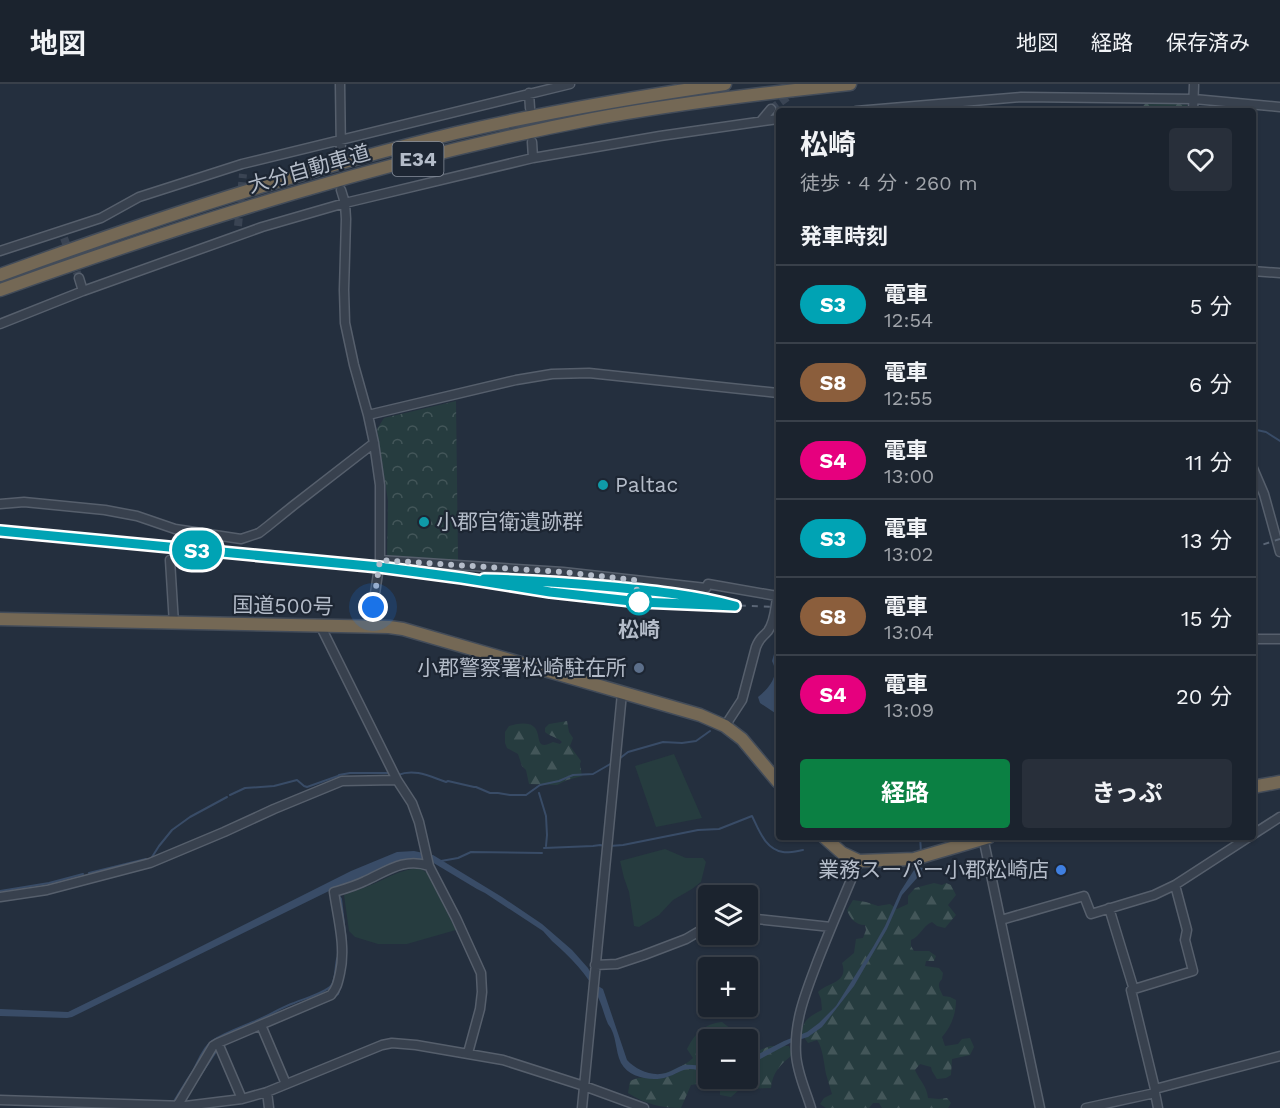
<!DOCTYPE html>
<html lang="ja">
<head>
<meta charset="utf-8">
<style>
	:root { --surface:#1b232e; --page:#282f3a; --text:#f1f3f6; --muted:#a0a4aa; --line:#39404a; --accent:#0b8043 }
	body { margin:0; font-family:"Work Sans","Noto Sans JP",sans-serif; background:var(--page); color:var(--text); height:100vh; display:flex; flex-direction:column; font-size:22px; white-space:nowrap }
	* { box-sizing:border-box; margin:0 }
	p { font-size:20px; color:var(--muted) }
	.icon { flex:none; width:33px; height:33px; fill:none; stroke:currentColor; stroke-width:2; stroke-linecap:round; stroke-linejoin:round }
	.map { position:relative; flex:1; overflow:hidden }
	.drawer { position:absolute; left:776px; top:24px; width:480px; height:732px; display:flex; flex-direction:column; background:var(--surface); border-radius:6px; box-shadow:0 2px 4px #0004,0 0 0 2px var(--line) }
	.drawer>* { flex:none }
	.badge { padding:0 12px; border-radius:20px; font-size:21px; line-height:39px }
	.controls { position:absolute; left:698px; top:801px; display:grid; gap:12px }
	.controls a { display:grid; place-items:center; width:60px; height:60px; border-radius:6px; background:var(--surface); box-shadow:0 2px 4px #0004,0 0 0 2px var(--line); font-size:30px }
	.you { position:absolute; width:30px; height:30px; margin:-15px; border:4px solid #fff; border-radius:50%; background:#1a73e8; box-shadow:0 0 0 9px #1a73e833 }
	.map>.badge { position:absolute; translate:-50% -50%; box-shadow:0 0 0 3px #fff }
	h2 { padding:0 24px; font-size:22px; line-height:54px }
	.round { display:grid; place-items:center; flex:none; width:63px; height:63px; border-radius:6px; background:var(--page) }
	.head { display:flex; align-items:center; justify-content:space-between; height:102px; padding:0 24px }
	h1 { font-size:28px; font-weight:700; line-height:45px }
	.primary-button { display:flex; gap:12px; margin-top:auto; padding:12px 24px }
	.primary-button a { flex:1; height:69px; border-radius:6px; background:var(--accent); color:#fff; font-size:24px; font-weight:700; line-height:69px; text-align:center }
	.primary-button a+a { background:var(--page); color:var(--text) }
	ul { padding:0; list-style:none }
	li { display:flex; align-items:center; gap:18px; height:78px; padding:0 24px; border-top:2px solid var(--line) }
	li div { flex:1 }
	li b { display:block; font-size:22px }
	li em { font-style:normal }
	li .badge { min-width:66px; font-weight:700; text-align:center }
	header { display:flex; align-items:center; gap:36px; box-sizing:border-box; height:84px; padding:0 30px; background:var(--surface); border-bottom:2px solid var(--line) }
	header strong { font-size:28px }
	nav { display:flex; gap:33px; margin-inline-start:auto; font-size:21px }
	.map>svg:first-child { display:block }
	.grass { fill:#263c3f }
	.forest { fill:url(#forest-firs) }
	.park { fill:url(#park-crowns) }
	.water { fill:#394c67 }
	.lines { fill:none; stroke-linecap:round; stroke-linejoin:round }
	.stream { stroke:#394c67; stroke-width:2 }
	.minor-tunnel { stroke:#3a4453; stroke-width:8; stroke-dasharray:8 4; stroke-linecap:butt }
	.minor-casing { stroke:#565f6c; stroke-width:11 }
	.highway-casing { stroke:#434c59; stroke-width:15 }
	.minor { stroke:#38414e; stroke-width:8 }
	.highway { stroke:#746855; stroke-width:12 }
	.rail { stroke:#5a6575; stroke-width:2; stroke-dasharray:6 6; stroke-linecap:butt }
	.line-casing { stroke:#fff; stroke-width:14 }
	.line { stroke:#00a3b4; stroke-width:9 }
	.walk { stroke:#b4bcc9; stroke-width:6; stroke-dasharray:0 10.8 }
	.culture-dot { fill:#0f9aa8; stroke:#1d2633; stroke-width:2 }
	.stop-dot { fill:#fff; stroke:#00a3b4; stroke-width:3 }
	.service-dot { fill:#5c6f8a; stroke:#1d2633; stroke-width:2 }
	.shop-dot { fill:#3f7fe0; stroke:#1d2633; stroke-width:2 }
	.labels { text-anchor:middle; stroke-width:4.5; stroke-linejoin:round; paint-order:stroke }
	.shield { fill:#1d2633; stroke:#878f9c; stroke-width:1.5 }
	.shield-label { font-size:20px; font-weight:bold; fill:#b4bcc9 }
	.street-label { font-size:21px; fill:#b4bcc9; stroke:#1d2633 }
	.poi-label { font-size:21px; fill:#b4bcc9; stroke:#1d2633; text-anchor:start }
	.stop-label { font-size:21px; font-weight:bold; fill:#b4bcc9; stroke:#1d2633 }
</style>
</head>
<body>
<header>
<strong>地図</strong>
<nav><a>地図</a><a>経路</a><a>保存済み</a></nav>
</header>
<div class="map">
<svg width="1280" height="1024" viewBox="0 0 1280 1024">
	<defs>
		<pattern id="forest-firs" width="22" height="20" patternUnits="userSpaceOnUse" patternTransform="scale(1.5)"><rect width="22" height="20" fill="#263c3f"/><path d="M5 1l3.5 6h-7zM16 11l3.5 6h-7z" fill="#435659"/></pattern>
		<pattern id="park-crowns" width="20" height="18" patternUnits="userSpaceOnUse" patternTransform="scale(1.5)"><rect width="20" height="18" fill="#263c3f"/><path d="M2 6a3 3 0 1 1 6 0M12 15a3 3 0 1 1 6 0" fill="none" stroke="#435659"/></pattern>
	</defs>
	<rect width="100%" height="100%" fill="#242f3e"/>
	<path class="grass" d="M674,670L702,734L656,743L635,682Z
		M665,765L686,774H703L706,778L701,798L692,805L673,816L659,831L639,843L634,842L629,808L624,794L620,777Z
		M420,784L427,789L456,846L407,860H378L355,853L349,847L344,811C351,808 359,806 366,803C387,795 397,786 420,784Z"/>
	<path class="forest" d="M1145,20H1179L1187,21L1189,27H1139Z
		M567,637L569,648L573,654L570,662L581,677L580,680L582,692L567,696L557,701L529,700L526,686L522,682L518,670L507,664L505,659V648L509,642C516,640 528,637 534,643C542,650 534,668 553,658L560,660L562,658C557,653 551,653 545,648V644L549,640Z
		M934,799L942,801L946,799L951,801L956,811L948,821L956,831L945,844L937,842L932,838C922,842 921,852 911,856V862L914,867H929L936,872L934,877H926L925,882L939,884L943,889L942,895C936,901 940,905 943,912L950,913L956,916C956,930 951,943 942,953L945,962L958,960L962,955L970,954L974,963L970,971L952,975L951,991L946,994L937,995L932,987L931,983L920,980L915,986C919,996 927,1002 928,1014L939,1015L947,1014L951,1019L948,1024H882L879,1019H873L869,1024H826L820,1020L824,1014L832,1010C830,1003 828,997 826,990C824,980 823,964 817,956L808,959L801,949C804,935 810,932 822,926L821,915L818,908C828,898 849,899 842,879L854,869L856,855L863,854L866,846L865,841C855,841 850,834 847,826L853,816L866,818L878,822L890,820L897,825L908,820V812L915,804Z
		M722,938L736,949V955L708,956V994H747V967L755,968L770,962H789L792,971C781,980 772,989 771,1004L740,1005L731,1013L720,1011V1001L704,999L691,1001L681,1024C662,1024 645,1020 628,1009L630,997C641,992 642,994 653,992C666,990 685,982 693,974L687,965C695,949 704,940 722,938Z"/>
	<path class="park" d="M456,317L458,476L387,473L388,417L377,345L384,334Z"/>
	<path class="water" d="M774,570H778V631L760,619L758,613C769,604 780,592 772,577Z
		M414,767L433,771L502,813L542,840L572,866L588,884L598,902L603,905L627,976C636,986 652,993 666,989C672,987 678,983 684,981C691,980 700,982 708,983V988C702,987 695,985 689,985C682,985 675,991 667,993C653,998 629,994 621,979C615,967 617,951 608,940C604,931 602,921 598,913C588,890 570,873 552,857L543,847L485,809L477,805L432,778C401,768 385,786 358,796C349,799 340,802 331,806L72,933L67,934L0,932V925L68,928L170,878L351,787L397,768Z
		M916,783L923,784L917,794L902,811L887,845L854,902L822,943L808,953L792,958L747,982V976L784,957L807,948L819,939L836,922L873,863L885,842L900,808Z"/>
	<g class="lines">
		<path class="stream" d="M1252,345L1266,348L1280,357
			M619,675L628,668L663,658L682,659L696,657L710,647
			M398,691C415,684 431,693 446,698L448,697L474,703H476L490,709H498L510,711H526L540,701L559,697L573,691L593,690L612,679
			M539,709L546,732L547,751L546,762
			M230,711L245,704L274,702L297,696L304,702L307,703L338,692L339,691L350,689H390
			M920,753L921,768
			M610,762L623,761L698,746L719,745L752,732C759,746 765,765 783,768C789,769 797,767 803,766
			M544,764L593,762L600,761L605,762
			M152,773L159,762L172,746L190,733L227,713
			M441,777L458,774L471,768L542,769
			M89,789L146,775
			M0,807L49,799L83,790
			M338,810L341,815L346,857
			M334,912L338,910C343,894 347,878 346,863
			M194,1001L217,966
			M173,1019C180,1008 186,997 193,987C198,978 203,963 212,957C225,949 239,944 253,938C268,932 280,924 294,919C303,915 325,909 331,902C336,896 335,883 337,875L338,873"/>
		<path class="minor-tunnel" d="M771,25L796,7
			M238,142L243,90
			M64,154L79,194"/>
		<defs>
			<path id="minor" d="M340,0L341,71
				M529,9L530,24
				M856,27L1021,13L1194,15L1280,23
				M1193,27L1194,1
				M761,37L771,25
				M532,58L533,74
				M341,106L345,119L346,135L344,206L345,239L354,281L368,331L374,359L380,401V476L370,543
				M0,167L101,134L139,113L242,80L570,0
				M1252,187L1280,189
				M79,194L83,207
				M0,240L83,207L262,143L345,119L533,74L660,52L778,35
				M368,331L516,296L552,290L589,289L778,309
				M1252,382L1264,410L1280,468
				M0,420L24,418L105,426L137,432L175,445L241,455L259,449L268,442L294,421L374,359
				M170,476L174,540
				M380,476L563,488L706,504L708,500L777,512
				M321,543L397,696L412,719L419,738L429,782L456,834L481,889L482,908L480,925L468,969
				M1252,555H1280
				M725,642L742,616L756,563C760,553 762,554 768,547C776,536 775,521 778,509
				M1252,751L1280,733
				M983,753L1040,1024
				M0,813L47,806L150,779L224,748L274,725L342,697L397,696
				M1109,824L1134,906
				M747,834L831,843
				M1001,836L1084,812L1091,830L1154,811L1175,801L1249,753
				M595,881L617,880L644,871L686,855L708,842
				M261,941L286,1000
				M218,959L242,1015
				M1155,1005L1280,972
				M267,1008L269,1024
				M0,1016L185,1022L242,1015L267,1008L382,961L392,959L416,961L503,976L584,1002L644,1024
				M176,1024L213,962L218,959L331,911C337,904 338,898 340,889C346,863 338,835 334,808C344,805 355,802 365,797C387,787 405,773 429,782
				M582,1024L622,609
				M811,1024C806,1007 797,989 796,970C794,936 806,908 818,876C831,843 845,810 859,777
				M1086,1024L1155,1009
				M1158,1024L1155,1009V1005L1131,906L1193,887L1185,856L1187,846L1175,801"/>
			<path id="highway" d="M0,191C150,136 302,86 456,49C545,28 635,13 725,0
				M0,206C194,137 391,74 593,35C678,19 764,9 850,0
				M0,535L389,543L403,545L700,631L725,642L742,655L778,698
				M1252,703L1280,698
				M824,753L842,769L859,777L914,775L989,753"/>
		</defs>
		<use href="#minor" class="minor-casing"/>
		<use href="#highway" class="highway-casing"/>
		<use href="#minor" class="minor"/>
		<use href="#highway" class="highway"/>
		<path class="rail" d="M0,447L379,483L462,494L550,508L640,518L778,523
			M1252,464L1280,455
			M524,496L641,505L700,513"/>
	</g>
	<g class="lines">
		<defs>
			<path id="line" d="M0,447L379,483L462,494L550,508L640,518L735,522C695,511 654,507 613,503C570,499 527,496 484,495"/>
		</defs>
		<use href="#line" class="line-casing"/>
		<use href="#line" class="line"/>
		<path class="walk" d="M373,523L380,476L562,488L635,496L639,518"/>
	</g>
	<g class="culture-dot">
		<circle cx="603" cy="401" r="6"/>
		<circle cx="424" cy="438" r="6"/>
	</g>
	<circle class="stop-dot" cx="639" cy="518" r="12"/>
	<circle class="service-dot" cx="639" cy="584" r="6"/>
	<circle class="shop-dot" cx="1061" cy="786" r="6"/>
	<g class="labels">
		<rect class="shield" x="392.5" y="58" width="51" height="34" rx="4.5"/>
		<g class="shield-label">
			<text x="418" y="82">E34</text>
		</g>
		<g class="street-label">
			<text transform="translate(309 85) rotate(-16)" y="7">大分自動車道</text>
			<text transform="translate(283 522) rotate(1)" y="7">国道500号</text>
		</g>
		<g class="poi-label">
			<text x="615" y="408">Paltac</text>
			<text x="436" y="445">小郡官衛遺跡群</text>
			<text x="627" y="591" text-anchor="end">小郡警察署松崎駐在所</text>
			<text x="1049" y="793" text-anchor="end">業務スーパー小郡松崎店</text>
		</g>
		<g class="stop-label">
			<text x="639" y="553">松崎</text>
		</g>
	</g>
</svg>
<div class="controls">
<a><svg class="icon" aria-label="layers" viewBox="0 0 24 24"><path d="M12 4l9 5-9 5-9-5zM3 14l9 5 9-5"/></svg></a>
<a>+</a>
<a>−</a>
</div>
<div class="you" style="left:373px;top:523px"></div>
<b class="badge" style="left:197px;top:466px;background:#00a3b4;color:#fff">S3</b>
<section class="drawer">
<div class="head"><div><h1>松崎</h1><p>徒歩 · 4 分 · 260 m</p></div><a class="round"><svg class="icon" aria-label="heart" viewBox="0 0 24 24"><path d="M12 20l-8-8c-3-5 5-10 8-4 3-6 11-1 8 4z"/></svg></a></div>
<h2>発車時刻</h2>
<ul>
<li><span class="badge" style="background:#00a3b4;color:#fff">S3</span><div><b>電車</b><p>12:54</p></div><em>5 分</em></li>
<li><span class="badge" style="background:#8b5e3c;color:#fff">S8</span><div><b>電車</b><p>12:55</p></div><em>6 分</em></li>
<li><span class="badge" style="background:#e6007e;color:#fff">S4</span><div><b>電車</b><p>13:00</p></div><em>11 分</em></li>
<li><span class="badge" style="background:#00a3b4;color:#fff">S3</span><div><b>電車</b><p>13:02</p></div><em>13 分</em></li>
<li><span class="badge" style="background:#8b5e3c;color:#fff">S8</span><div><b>電車</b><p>13:04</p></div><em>15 分</em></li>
<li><span class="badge" style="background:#e6007e;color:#fff">S4</span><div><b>電車</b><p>13:09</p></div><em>20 分</em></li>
</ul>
<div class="primary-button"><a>経路</a><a>きっぷ</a></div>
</section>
</div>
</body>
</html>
